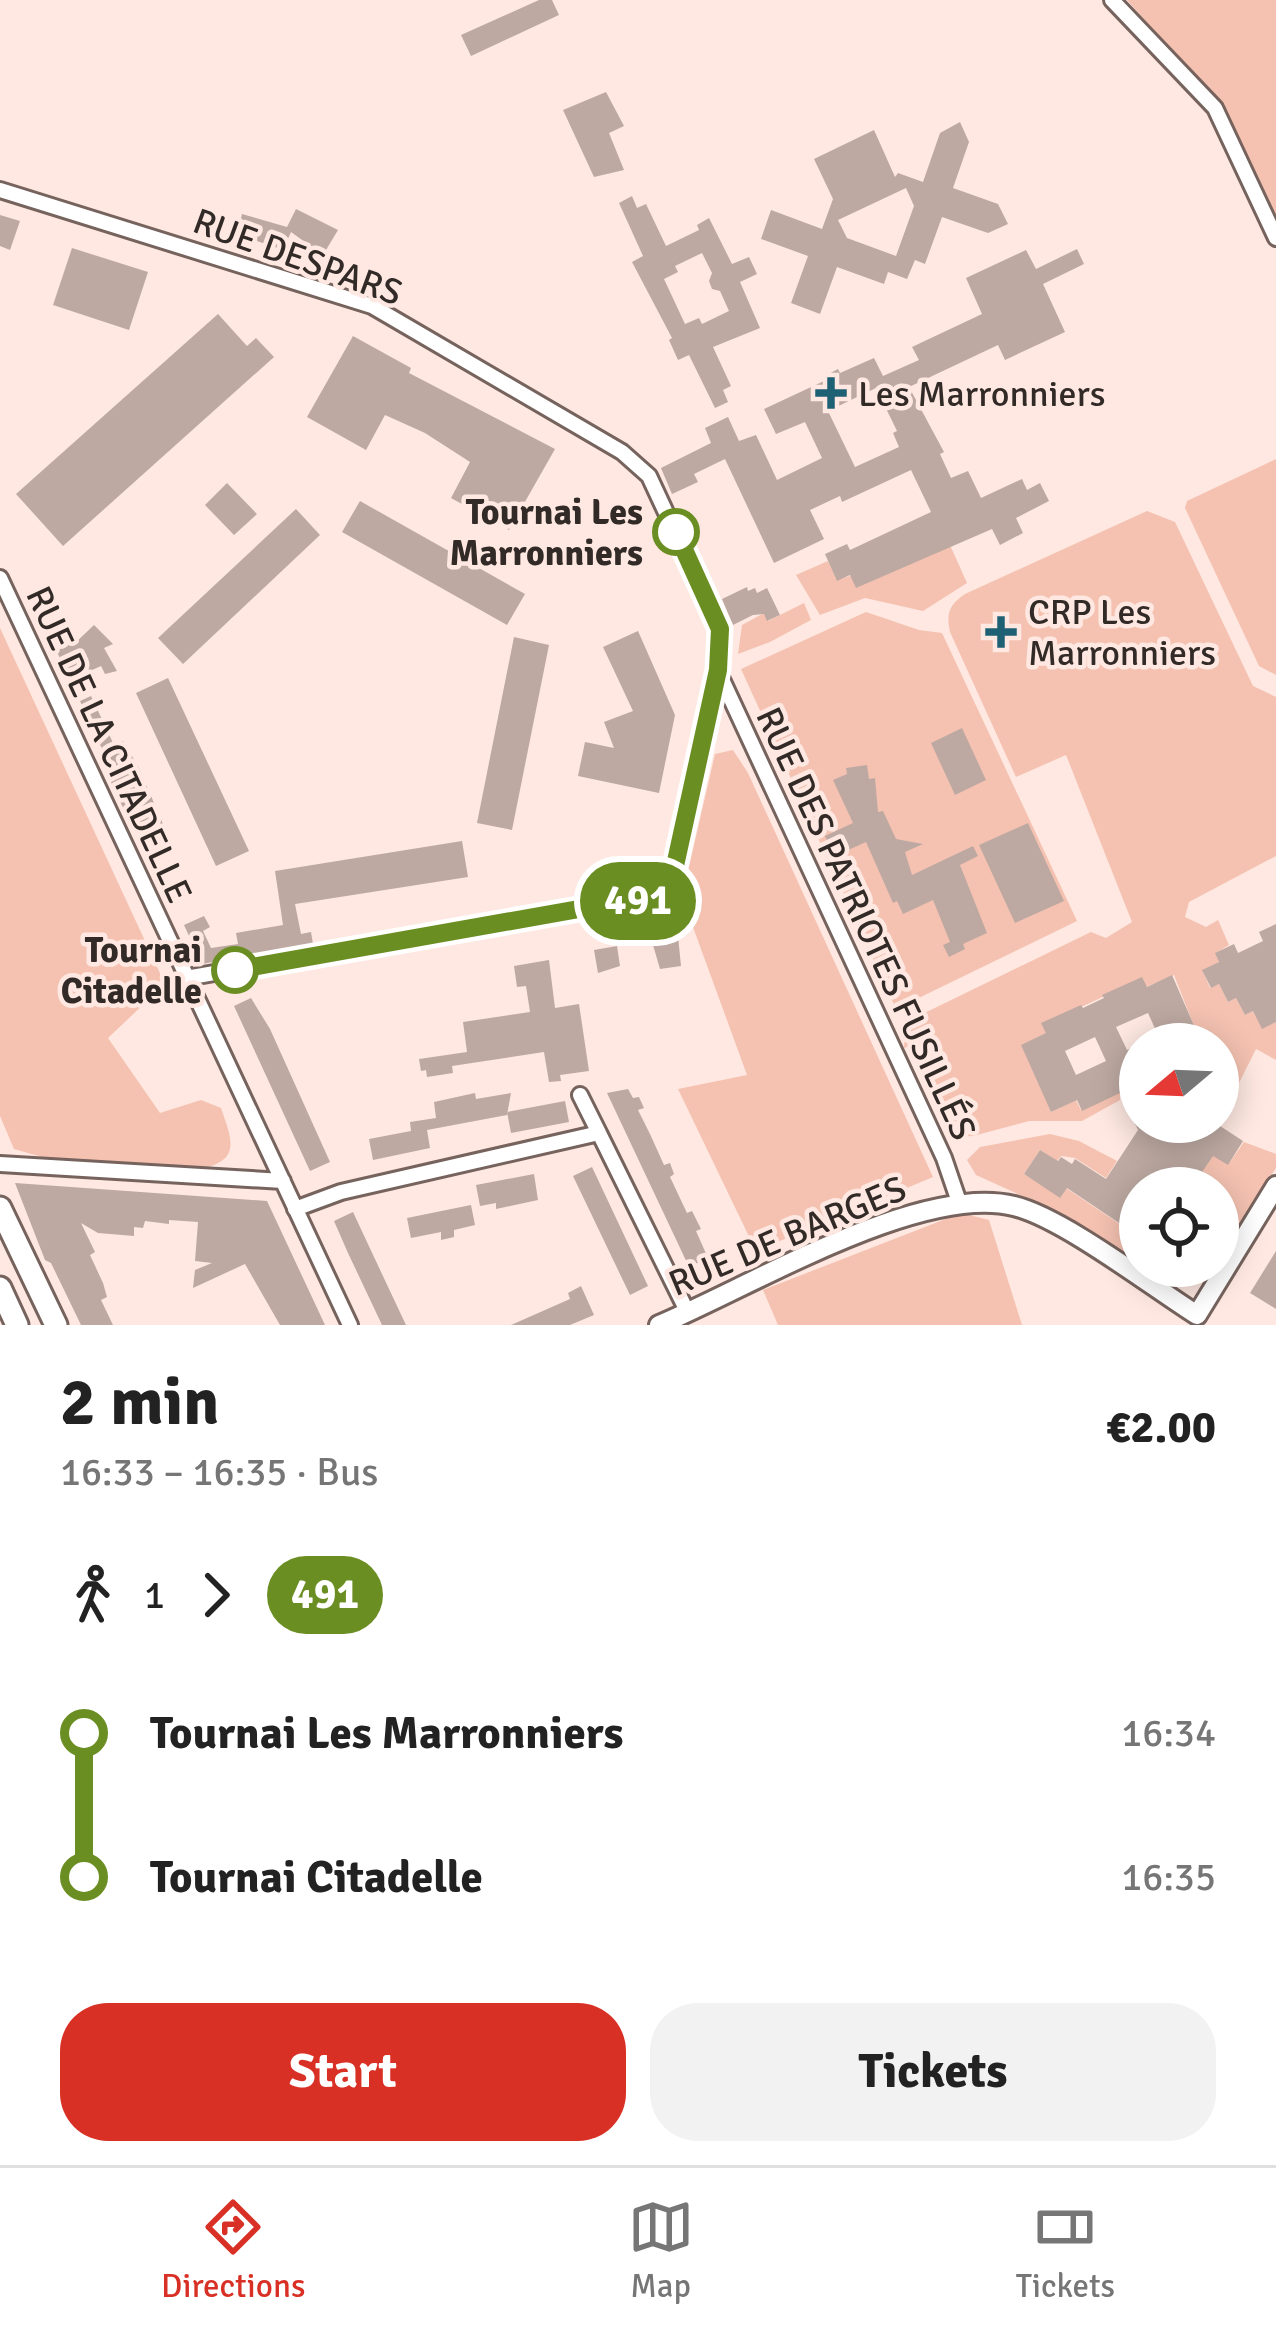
<!DOCTYPE html>
<html lang="en">
<head>
<meta charset="utf-8">
<style>
	:root { --surface:#fff; --page:#f2f2f2; --text:#222; --muted:#767676; --line:#e0e0e0; --accent:#d93025 }
	body { margin:0; font-family:Signika,sans-serif; background:var(--page); color:var(--text); height:100vh; display:flex; flex-direction:column; font-size:45px; white-space:nowrap }
	* { box-sizing:border-box; margin:0 }
	p { font-size:39px; color:var(--muted) }
	.icon { flex:none; width:66px; height:66px; fill:none; stroke:currentColor; stroke-width:2; stroke-linecap:round; stroke-linejoin:round }
	.map { position:relative; height:1325px; overflow:hidden }
	.panel { display:flex; flex-direction:column; background:var(--surface); flex:1 }
	.panel>* { flex:none }
	.badge { padding:0 24px; border-radius:39px; font-size:42px; line-height:78px }
	.needle { width:78px; rotate:251deg }
	.fabs { position:absolute; left:1119px; top:1023px; display:grid; gap:24px }
	.fabs a { display:grid; place-items:center; width:120px; height:120px; border-radius:50%; background:var(--surface); box-shadow:0 6px 30px #0003; font-size:60px }
	.map>.badge { position:absolute; translate:-50% -50%; box-shadow:0 0 0 6px #fff }
	.legs { display:flex; align-items:center; gap:18px; height:132px; padding:0 60px; font-size:39px }
	.legs p { margin-inline-start:auto }
	.overview { display:flex; align-items:center; justify-content:space-between; height:204px; padding:0 60px }
	h1 { font-size:66px; font-weight:800; line-height:90px }
	.cta { display:flex; gap:24px; margin-top:auto; padding:24px 60px }
	.cta a { flex:1; height:138px; border-radius:48px; background:var(--accent); color:#fff; font-size:48px; font-weight:800; line-height:138px; text-align:center }
	.cta a+a { background:var(--page); color:var(--text) }
	ul { padding:0 60px; list-style:none }
	li { display:flex; align-items:center; gap:42px; height:144px; font-size:45px }
	li i { display:grid; place-items:center; width:18px; height:100%; margin:0 15px; background:currentColor }
	li i::after { content:''; width:30px; height:30px; margin:-15px; border:9px solid; border-radius:50%; background:var(--surface) }
	li p { margin-inline-start:auto }
	li:first-child i { background:linear-gradient(#0000 50%,currentColor 0) }
	li:last-child i { background:linear-gradient(currentColor 50%,#0000 0) }
	.dock { display:flex; justify-content:space-around; align-items:center; height:168px; border-top:3px solid var(--line); background:var(--surface); font-size:33px; color:var(--muted) }
	.dock a { display:grid; justify-items:center; gap:6px }
	.dock .current { color:var(--accent) }
	.map>svg:first-child { display:block }
	.green { fill:#f5c2b1 }
	.building { fill:#bda9a2; fill-rule:evenodd }
	.lines { fill:none; stroke-linecap:round; stroke-linejoin:round }
	.street-casing { stroke:#76635d; stroke-width:20 }
	.secondary-casing { stroke:#76635d; stroke-width:24 }
	.primary-casing { stroke:#76635d; stroke-width:27 }
	.street { stroke:#fff; stroke-width:14 }
	.secondary { stroke:#fff; stroke-width:18 }
	.primary { stroke:#fff; stroke-width:21 }
	.line-1-casing { stroke:#fff; stroke-width:27 }
	.line-1 { stroke:#6b8e23; stroke-width:18 }
	.poi-dot { fill:#1e6174; stroke:#fee8e1; stroke-width:4.5 }
	.stop-1-dot { fill:#fff; stroke:#6b8e23; stroke-width:6 }
	.labels { text-anchor:middle; stroke-width:9; stroke-linejoin:round; paint-order:stroke }
	.street-label { font-size:36px; fill:#322a27; stroke:#fee8e1 }
	.poi-label { font-size:36px; fill:#322a27; stroke:#fee8e1; text-anchor:start }
	.stop-label { font-size:36px; font-weight:bold; fill:#322a27; stroke:#fee8e1; text-anchor:end }
</style>
</head>
<body>
<div class="map">
<svg width="1276" height="1325" viewBox="0 0 1276 1325">
	<rect width="100%" height="100%" fill="#fee8e1"/>
	<path class="green" d="M1127,0H1276V216L1225,111Z
		M1276,459V675L1259,666L1185,508L1187,501Z
		M1147,511L1175,522L1253,686L1276,697V856L1189,902L1185,917L1206,927L1218,920L1229,945L1216,953L1219,962L1203,971L1210,988L1219,984L1228,1002L1236,998L1245,1015L1253,1011L1262,1028L1276,1022V1060L1256,1049L1229,1103L1218,1098V1044H1201L1174,975L1146,987L1142,979L1044,1024L1049,1036L1034,1070L1051,1112L1076,1100L1081,1110L1120,1092V1100L1082,1121H1029L973,1136L949,1137L942,1121L950,1115L916,1044L904,1048L906,1022L1091,932L1106,938L1132,922L1066,755L1016,777L950,632C946,613 949,605 965,594Z
		M950,545L967,583L923,611L865,598L820,615L796,575L828,561L837,580Z
		M804,603L811,620L770,642L738,654L742,625L764,613L768,621Z
		M866,612L919,630L942,633L1077,921L896,1009L741,669Z
		M0,628L165,984L108,1038L160,1113L201,1100L221,1108C232,1140 242,1161 199,1169L42,1157L14,1149L0,1116Z
		M733,750L748,773L933,1177L756,1251L678,1089L747,1075L682,897L715,754Z
		M1050,1134L1079,1141L1117,1161L1106,1178L1075,1158L1061,1156L1057,1161L1040,1150L1024,1174L1060,1197L1066,1188L1133,1233L1127,1242L1140,1250V1262L1042,1205L976,1175L967,1160L980,1147Z
		M1244,1142L1276,1154V1168L1218,1256V1188L1192,1185L1214,1152L1230,1162Z
		M961,1213L989,1220L1022,1325H778L763,1290Z"/>
	<path class="building" d="M539,0H552L559,15L471,56L461,35Z
		M606,92L624,126L609,133L624,170L594,177L563,110Z
		M960,122L969,142L953,188L998,204L1008,224L988,233L942,217L925,264L915,260L907,279L888,272L884,284L837,267L820,314L791,303L808,256L761,239L771,210L822,229L833,199L814,159L874,130L895,177L898,173L923,182L940,133ZM906,188L914,206L896,256L847,238L838,220Z
		M632,196L637,208L646,204L666,246L699,230L697,225L709,218L732,264L749,257L757,274L740,282L760,328L713,347L731,386L723,390L728,402L715,408L689,355L678,360L669,340L672,338L632,262L643,256L619,203ZM702,253L712,273L709,281L712,289L720,291L729,311L702,324L699,318L685,324L664,279L678,272L675,266Z
		M296,209L338,230L323,255L291,232L283,250L237,234L242,214L287,227Z
		M0,215L20,221L10,250L0,246Z
		M72,248L148,272L129,330L53,305Z
		M1077,249L1084,264L1043,284L1065,332L1005,360L998,345L909,387L944,452L940,454L951,478L968,471L981,498L1022,479L1027,490L1040,483L1049,501L1016,518L1023,533L1000,545L992,529L856,588L850,575L837,581L825,554L847,544L850,550L931,512L911,470L842,502L840,496L810,510L824,539L774,563L725,459L694,474L698,482L672,494L661,468L711,443L705,428L728,417L739,441L756,435L777,480L822,458L805,422L776,434L764,409L824,381L823,377L838,369L840,373L874,358L883,376L919,360L912,347L982,314L966,278L1026,250L1036,269ZM876,388L897,431L893,433L899,447L855,467L828,411Z
		M218,314L247,346L256,338L274,357L63,546L16,494Z
		M353,336L411,368L409,373L555,449L509,530L451,498L470,462L425,433L385,415L366,450L307,417Z
		M227,483L257,514L234,535L205,505Z
		M360,501L525,594L507,625L342,532Z
		M296,509L320,535L183,664L158,638Z
		M747,587L748,591L755,588L757,593L767,588L780,615L767,621L764,614L753,615L733,625L722,599Z
		M94,625L113,644L104,648L117,671L105,674L101,666L70,680L52,641L62,632L73,645Z
		M638,631L675,715L659,793L578,776L585,742L614,748L604,722L633,711L603,647Z
		M514,637L549,645L512,830L477,823Z
		M168,678L249,851L216,866L136,693Z
		M91,696L114,745L123,741L139,768L172,845L151,855L138,826L133,829L111,782L116,779L80,701Z
		M962,728L986,780L955,795L931,743Z
		M867,765L869,779L875,778L878,812L883,811L896,839L923,844L905,852L912,875L973,846L978,856L960,865L987,933L963,944L965,949L949,957L943,945L950,942L933,900L903,914L897,901L893,903L866,842L835,856L825,836L853,823L833,780L847,774L846,768Z
		M1028,823L1064,901L1015,923L979,845Z
		M462,841L468,877L295,904L301,934L311,932L313,944L202,964L184,925L204,916L210,927L203,931L211,948L238,944L236,933L283,925L275,871Z
		M1276,924V1022L1262,1029L1253,1011L1245,1015L1236,998L1228,1002L1219,984L1211,988L1202,970L1219,962L1215,953L1234,944L1238,953L1263,941L1259,932Z
		M678,936L681,966L660,969L653,945Z
		M617,946L620,966L598,973L594,950Z
		M549,960L555,1008L579,1004L589,1071L560,1075L561,1081L549,1082L544,1052L452,1066L453,1073L427,1077L426,1070L421,1071L419,1059L467,1052L463,1022L530,1012L526,986L517,987L514,966Z
		M1172,975L1202,1044H1162L1148,1013L1116,1027L1127,1050L1140,1044V1122H1190L1200,1128L1204,1122H1214L1243,1141L1228,1165L1213,1156L1191,1188H1140V1237L1067,1188L1060,1198L1024,1174L1040,1150L1058,1161L1061,1157L1072,1164L1075,1159L1106,1179L1138,1130L1120,1093L1082,1111L1077,1100L1051,1112L1021,1045L1046,1033L1041,1023L1081,1005L1083,1008L1104,998L1102,995L1142,977L1147,987ZM1095,1037L1106,1061L1076,1075L1065,1051Z
		M251,998L270,1029L330,1162L310,1171L234,1006Z
		M628,1089L633,1098L639,1097L644,1108L638,1110L650,1134L664,1165L670,1163L674,1174L670,1177L687,1213L692,1211L701,1229L696,1231L708,1258L689,1267L607,1093Z
		M475,1093L476,1099L511,1093L507,1115L427,1130L430,1148L373,1160L369,1139L411,1131L410,1122L436,1118L434,1102Z
		M565,1101L569,1122L511,1133L507,1112Z
		M592,1167L648,1286L630,1295L573,1176Z
		M534,1174L538,1200L496,1209V1203L480,1206L476,1185Z
		M15,1183L267,1201L325,1325H280L245,1264L193,1288L195,1270L212,1263L195,1261L198,1222L169,1220V1224L145,1221L143,1228L134,1227V1236L98,1233L81,1223L95,1252L90,1255L103,1283L107,1297L101,1300L113,1325H81L51,1263L45,1260Z
		M471,1205L475,1225L454,1230V1237L441,1240V1232L411,1238L407,1218Z
		M353,1212L374,1257L406,1325H382L348,1253L334,1221Z
		M1276,1251V1309L1250,1293Z
		M581,1286L594,1315L570,1325H511L570,1299L568,1293Z"/>
	<g class="lines">
		<defs>
			<path id="street" d="M1112,0L1215,108L1276,238
				M0,190L372,306L622,452L649,476L720,629L718,670L669,893L186,978
				M0,578L350,1325
				M718,671L944,1158L959,1202
				M580,1095L599,1133
				M0,1164L283,1181
				M295,1209L341,1192L599,1133L688,1313"/>
			<path id="secondary" d="M659,1325C750,1287 920,1183 1014,1206C1063,1218 1151,1286 1197,1315L1276,1186"/>
			<path id="primary" d="M0,1208L56,1325
				M0,1288L17,1325"/>
		</defs>
		<use href="#street" class="street-casing"/>
		<use href="#secondary" class="secondary-casing"/>
		<use href="#primary" class="primary-casing"/>
		<use href="#street" class="street"/>
		<use href="#secondary" class="secondary"/>
		<use href="#primary" class="primary"/>
	</g>
	<g class="lines">
		<defs>
			<path id="line-1" d="M235,970L669,893L718,670L720,629L676,532"/>
		</defs>
		<use href="#line-1" class="line-1-casing"/>
		<use href="#line-1" class="line-1"/>
	</g>
	<g class="poi-dot">
		<path d="M825 375h12v12h12v12h-12v12h-12v-12h-12v-12h12z"/>
		<path d="M995 614h12v12h12v12h-12v12h-12v-12h-12v-12h12z"/>
	</g>
	<g class="stop-1-dot">
		<circle cx="676" cy="532" r="21"/>
		<circle cx="235" cy="970" r="21"/>
	</g>
	<g class="labels">
		<g class="street-label">
			<text transform="translate(298 256) rotate(20)" y="13">RUE DESPARS</text>
			<text transform="translate(110 744) rotate(65)" y="13">RUE DE LA CITADELLE</text>
			<text transform="translate(867 923) rotate(65)" y="13">RUE DES PATRIOTES FUSILLÉS</text>
			<text transform="translate(787 1235) rotate(-23)" y="13">RUE DE BARGES</text>
		</g>
		<g class="poi-label">
			<text x="858" y="406">Les Marronniers</text>
			<text x="1028" y="624">CRP Les<tspan x="1028" dy="41">Marronniers</tspan></text>
		</g>
		<g class="stop-label">
			<text x="643" y="524">Tournai Les<tspan x="643" dy="41">Marronniers</tspan></text>
			<text x="202" y="962">Tournai<tspan x="202" dy="41">Citadelle</tspan></text>
		</g>
	</g>
</svg>
<div class="fabs">
<a><svg class="needle" viewBox="-14 -14 28 28"><path d="M0-13l5 13h-10z" fill="#e53935"/><path d="M0 13l5-13h-10z" fill="#767676"/></svg></a>
<a><svg class="icon" aria-label="locate" viewBox="0 0 24 24"><circle cx="12" cy="12" r="6"/><path d="M12 2v4M12 18v4M2 12h4M18 12h4"/></svg></a>
</div>
<b class="badge" style="left:638px;top:901px;background:#6b8e23;color:#fff">491</b>
</div>
<section class="panel">
<div class="overview"><div><h1>2 min</h1><p>16:33 – 16:35 · Bus</p></div><b>€2.00</b></div>
<div class="legs"><svg class="icon" aria-label="walk" viewBox="0 0 24 24"><circle cx="13" cy="4" r="2"/><path d="M13 8l-2 6 4 7M11 14l-3 7M7 12l3-4h3l4 4"/></svg>1<svg class="icon" aria-label="forward" viewBox="0 0 24 24"><path d="M9 5l7 7-7 7"/></svg><b class="badge" style="background:#6b8e23;color:#fff">491</b></div>
<ul>
<li><i style="color:#6b8e23"></i><b>Tournai Les Marronniers</b><p>16:34</p></li>
<li><i style="color:#6b8e23"></i><b>Tournai Citadelle</b><p>16:35</p></li>
</ul>
<div class="cta"><a>Start</a><a>Tickets</a></div>
</section>
<nav class="dock">
<a class="current"><svg class="icon" aria-label="directions" viewBox="0 0 24 24"><path d="M12 3l9 9-9 9-9-9zM9 14v-3h6M13 9l2 2-2 2"/></svg>Directions</a>
<a><svg class="icon" aria-label="map" viewBox="0 0 24 24"><path d="M3 6l6-2 6 2 6-2v14l-6 2-6-2-6 2zM9 4v14M15 6v14"/></svg>Map</a>
<a><svg class="icon" aria-label="tickets" viewBox="0 0 24 24"><path d="M3 7h18v10H3zM15 7v10"/></svg>Tickets</a>
</nav>
</body>
</html>
